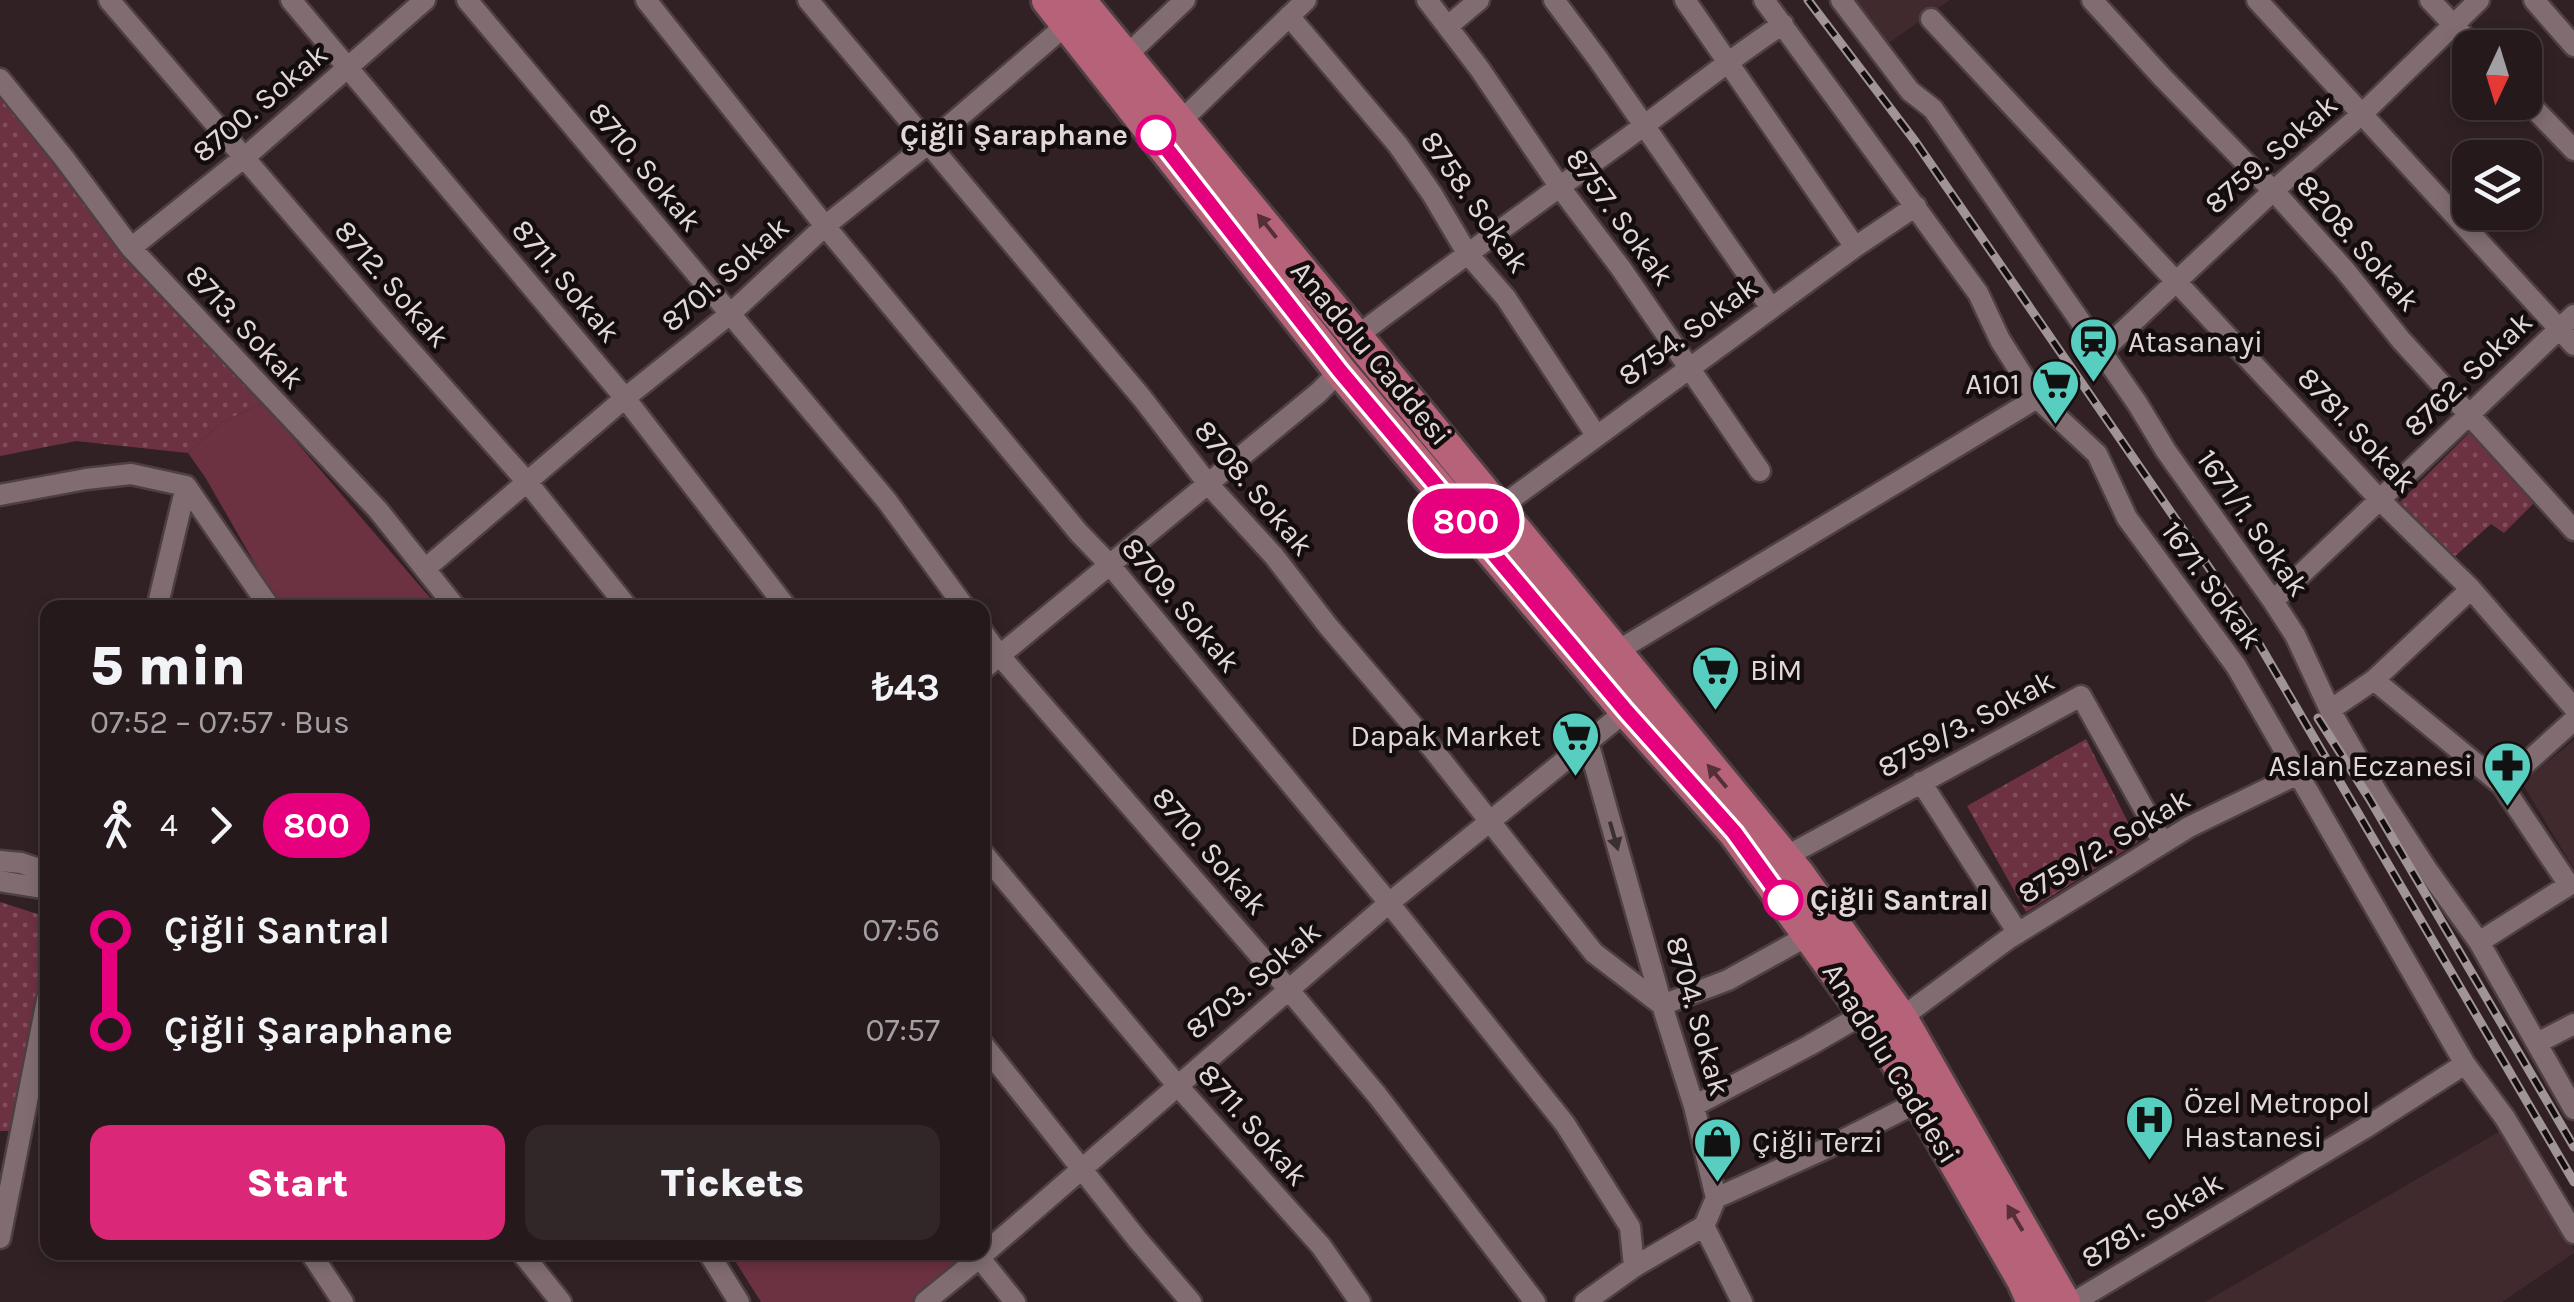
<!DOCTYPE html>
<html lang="en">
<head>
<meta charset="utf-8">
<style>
	:root { --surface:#25191b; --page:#312628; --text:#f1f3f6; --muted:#a3a0a3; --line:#42383a; --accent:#db2777 }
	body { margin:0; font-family:Karla,sans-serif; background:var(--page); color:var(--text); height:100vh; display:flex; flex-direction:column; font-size:38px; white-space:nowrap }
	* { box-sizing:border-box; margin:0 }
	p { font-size:32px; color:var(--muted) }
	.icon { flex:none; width:55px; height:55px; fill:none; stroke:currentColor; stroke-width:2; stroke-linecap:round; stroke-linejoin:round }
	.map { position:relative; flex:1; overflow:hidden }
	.drawer { position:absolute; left:40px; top:600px; width:950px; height:660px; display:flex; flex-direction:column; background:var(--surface); border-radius:20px; box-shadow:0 5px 15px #0003,0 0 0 2px var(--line) }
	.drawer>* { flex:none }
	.badge { padding:0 20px; border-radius:32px; font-size:35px; line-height:65px }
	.needle { width:65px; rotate:184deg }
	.buttons { position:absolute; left:2452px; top:30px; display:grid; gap:20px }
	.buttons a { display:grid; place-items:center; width:90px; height:90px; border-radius:20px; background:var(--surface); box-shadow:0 5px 15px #0003,0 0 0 2px var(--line); font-size:50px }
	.map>.badge { position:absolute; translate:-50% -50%; box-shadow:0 0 0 5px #fff }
	.legs { display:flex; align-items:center; gap:15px; height:110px; padding:0 50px; font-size:32px }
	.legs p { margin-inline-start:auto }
	.overview { display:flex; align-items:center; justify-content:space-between; height:170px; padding:0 50px }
	h1 { font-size:55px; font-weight:800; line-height:75px }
	.cta { display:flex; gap:20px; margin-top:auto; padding:20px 50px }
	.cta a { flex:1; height:115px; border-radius:20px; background:var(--accent); color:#fff; font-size:40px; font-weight:800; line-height:115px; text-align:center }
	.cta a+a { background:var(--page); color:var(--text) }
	ul { padding:0 50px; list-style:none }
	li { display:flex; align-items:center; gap:35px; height:100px; font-size:38px }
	li i { display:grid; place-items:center; width:15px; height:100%; margin:0 12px; background:currentColor }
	li i::after { content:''; width:25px; height:25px; margin:-12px; border:8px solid; border-radius:50%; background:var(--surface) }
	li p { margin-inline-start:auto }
	li:first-child i { background:linear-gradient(#0000 50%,currentColor 0) }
	li:last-child i { background:linear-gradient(currentColor 50%,#0000 0) }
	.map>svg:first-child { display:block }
	.built { fill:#402a2e }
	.green { fill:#6d3242 }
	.park { fill:url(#park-dots) }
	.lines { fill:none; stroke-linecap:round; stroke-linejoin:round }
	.minor-casing { stroke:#4d3f42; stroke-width:25 }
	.trunk-casing { stroke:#4d3f42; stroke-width:38 }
	.minor { stroke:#816d71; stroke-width:20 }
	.trunk { stroke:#b66278; stroke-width:32 }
	.rail-casing { stroke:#a19496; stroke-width:9 }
	.rail { stroke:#140d0e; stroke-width:5; stroke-dasharray:15; stroke-linecap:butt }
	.oneway { fill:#552f38 }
	.oneway2 { fill:#3a2f31 }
	.line-1-casing { stroke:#fff; stroke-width:22 }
	.line-1 { stroke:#e6007e; stroke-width:15 }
	.stop-1-dot { fill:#fff; stroke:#e6007e; stroke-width:5 }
	.labels { text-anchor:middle; stroke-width:9; stroke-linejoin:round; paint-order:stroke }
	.street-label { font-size:30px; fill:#e2d7d9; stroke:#140d0e }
	.stop-label { font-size:30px; font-weight:bold; fill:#e2d7d9; stroke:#140d0e; text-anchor:end }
	.poi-label { font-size:30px; fill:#e2d7d9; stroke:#140d0e; text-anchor:start }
</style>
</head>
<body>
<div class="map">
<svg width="2574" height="1302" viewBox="0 0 2574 1302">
	<defs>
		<pattern id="park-dots" width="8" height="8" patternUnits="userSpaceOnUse" patternTransform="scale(2.5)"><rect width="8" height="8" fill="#6d3242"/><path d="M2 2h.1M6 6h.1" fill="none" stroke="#824f5d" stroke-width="1.8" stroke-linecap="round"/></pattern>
	</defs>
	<rect width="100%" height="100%" fill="#312124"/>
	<path class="built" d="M1846,0H1950L1883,47Z
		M2574,740V869L2522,783Z
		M2502,1130L2574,1250V1253L2502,1302H2205Z"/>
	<path class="green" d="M263,403L438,607H280L205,477L188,453L222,422Z
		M963,1252L968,1259L914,1302H761L730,1253Z"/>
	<path class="park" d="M0,91L263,403L222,422L188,453L76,441L0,456Z
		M2471,431L2535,502L2504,533L2491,524L2454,557L2400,502Z
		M2086,739L2138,842L2026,912L1967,806Z
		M0,902L47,917V939L15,1131H0Z"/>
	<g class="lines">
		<defs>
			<path id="minor" d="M109,0L386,323L528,483L628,608
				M291,0L625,398L787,608
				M467,0L887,501L965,608
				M646,0L825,226L1079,533L1110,565L1389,903L1565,1124L1630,1227L1634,1267
				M808,0L1142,398L1208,484L1274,556L1328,626L1427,742L1594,953L1662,1005L1728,980L1809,935
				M1427,0L1479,68L1559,186L1620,267L1760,471
				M1554,0L1598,59L1771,308
				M1685,0L1855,247
				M1764,0L1978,293L2000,340L2037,398L2097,454L2127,518L2236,666L2465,1064L2505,1118L2574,1233
				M1841,0L1910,91L1933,109L2137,403L2166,451L2273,601L2295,635L2330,710L2378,794L2426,868L2479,942L2574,1109
				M2092,0L2162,77L2281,199L2344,269L2401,340L2574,530
				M2257,0L2574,345
				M2430,0L2475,48
				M2534,0L2574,46
				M1289,16L1398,145L1432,194L1467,253L1506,298L1596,435
				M1931,19L2381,501L2471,589L2574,708
				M1448,26L1479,0
				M1126,56L1185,0
				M0,79L64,158L131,248L378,510L456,608
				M2525,99L2574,150
				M1181,121L1306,0
				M131,248L252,151L425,0
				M1357,336C1451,265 1546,197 1641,128C1688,93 1734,56 1783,24
				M2101,352L2273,191L2363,113L2479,0
				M0,495L86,479L131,474L186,486L270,608
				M1499,508L1855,247L1916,206
				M425,569L625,398L730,314L825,226L929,143L1065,26
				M2273,601L2574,315
				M157,608L186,486
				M982,631L1000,656L1262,958L1377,1095L1535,1302
				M1614,653L2037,398
				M982,670L1318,393L1340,371
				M2374,680L2502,785L2569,885L2479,942
				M2330,710L2374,680L2471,589
				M1588,742L1662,1005L1694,1106L1716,1198L1704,1226L1742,1302
				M1921,782L2018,933
				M2502,785L2574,720
				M982,852L1177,1085L1321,1246L1360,1302
				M1785,857L2081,696L2163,843
				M0,861L21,863L48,872
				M0,881L48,889
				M1901,1018L2008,939L2189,827L2298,774
				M982,1043L1137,1239L1191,1302
				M2537,1043L2574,1024
				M1694,1106L1810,1045L1865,1013
				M1716,1198L1827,1148L1920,1101
				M0,1238L48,995
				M310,1252L343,1302
				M521,1252L561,1302
				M708,1252L739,1302
				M975,1252L1015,1302
				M925,1302L979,1258L1389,903L1626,711
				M1585,1302L1634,1267L1704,1226
				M2074,1302L2365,1128L2465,1064"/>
			<path id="trunk" d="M1048,0L1340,371L1626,711L1734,832L1884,1039L2023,1280L2033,1302
				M1079,0L1799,875L1901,1018L2064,1302"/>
		</defs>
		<use href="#minor" class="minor-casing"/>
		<use href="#trunk" class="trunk-casing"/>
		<use href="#minor" class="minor"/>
		<use href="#trunk" class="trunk"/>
		<defs>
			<path id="rail" d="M1808,0L1915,141L2245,620L2574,1182
				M2318,718L2369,798L2574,1147"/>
		</defs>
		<use href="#rail" class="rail-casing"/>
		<use href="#rail" class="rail"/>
	</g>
	<defs><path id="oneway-solid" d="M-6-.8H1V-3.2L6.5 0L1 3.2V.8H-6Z" transform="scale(2.5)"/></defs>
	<g class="oneway">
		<use href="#oneway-solid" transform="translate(1267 226) rotate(-129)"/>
		<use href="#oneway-solid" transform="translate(1717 776) rotate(-130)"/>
		<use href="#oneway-solid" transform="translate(2015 1218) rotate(-121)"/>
	</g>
	<use class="oneway2" href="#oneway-solid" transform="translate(1614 836) rotate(74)"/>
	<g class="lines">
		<defs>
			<path id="line-1" d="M1156,135L1340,371L1626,711L1734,832L1783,900"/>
		</defs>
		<use href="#line-1" class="line-1-casing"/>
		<use href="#line-1" class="line-1"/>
	</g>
	<defs>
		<symbol id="station-pin" viewBox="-11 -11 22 30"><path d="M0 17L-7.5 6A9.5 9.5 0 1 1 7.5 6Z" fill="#58cec0" stroke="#140d0e"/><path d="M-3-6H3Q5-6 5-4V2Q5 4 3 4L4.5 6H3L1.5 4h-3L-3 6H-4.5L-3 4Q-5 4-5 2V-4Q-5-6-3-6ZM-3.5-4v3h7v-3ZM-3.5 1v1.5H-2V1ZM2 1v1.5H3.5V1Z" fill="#111"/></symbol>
		<symbol id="supermarket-pin" viewBox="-11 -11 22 30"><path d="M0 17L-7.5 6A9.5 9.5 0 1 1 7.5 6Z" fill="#58cec0" stroke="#140d0e"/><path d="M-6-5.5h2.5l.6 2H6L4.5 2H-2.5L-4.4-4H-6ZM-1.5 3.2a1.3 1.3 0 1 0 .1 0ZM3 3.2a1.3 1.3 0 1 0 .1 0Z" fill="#111"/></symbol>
		<symbol id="pharmacy-pin" viewBox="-11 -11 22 30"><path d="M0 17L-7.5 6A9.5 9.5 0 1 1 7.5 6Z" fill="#58cec0" stroke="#140d0e"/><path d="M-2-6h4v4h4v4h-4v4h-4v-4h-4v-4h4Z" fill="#111"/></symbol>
		<symbol id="hospital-pin" viewBox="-11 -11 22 30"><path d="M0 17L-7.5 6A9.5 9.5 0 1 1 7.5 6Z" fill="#58cec0" stroke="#140d0e"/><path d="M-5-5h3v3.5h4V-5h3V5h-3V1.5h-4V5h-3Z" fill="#111"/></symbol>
		<symbol id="shop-pin" viewBox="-11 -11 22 30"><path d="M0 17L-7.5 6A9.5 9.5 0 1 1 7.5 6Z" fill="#58cec0" stroke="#140d0e"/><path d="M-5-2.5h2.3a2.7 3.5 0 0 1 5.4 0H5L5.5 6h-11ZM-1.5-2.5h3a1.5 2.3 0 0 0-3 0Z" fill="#111"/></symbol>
	</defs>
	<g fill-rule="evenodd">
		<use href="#station-pin" x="2066" y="314" width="55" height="75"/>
		<use href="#supermarket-pin" x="2028" y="356" width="55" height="75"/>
		<use href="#supermarket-pin" x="1688" y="642" width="55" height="75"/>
		<use href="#supermarket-pin" x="1548" y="708" width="55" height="75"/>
		<use href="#pharmacy-pin" x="2480" y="738" width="55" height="75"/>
		<use href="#hospital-pin" x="2122" y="1092" width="55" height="75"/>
		<use href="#shop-pin" x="1690" y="1114" width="55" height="75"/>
	</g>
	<g class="stop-1-dot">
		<circle cx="1156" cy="135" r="18"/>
		<circle cx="1783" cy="900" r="18"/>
	</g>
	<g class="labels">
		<g class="street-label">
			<text transform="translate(260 103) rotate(-40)" y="10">8700. Sokak</text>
			<text transform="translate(2271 154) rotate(-41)" y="10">8759. Sokak</text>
			<text transform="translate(645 167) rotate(50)" y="10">8710. Sokak</text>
			<text transform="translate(1475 202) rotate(55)" y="10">8758. Sokak</text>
			<text transform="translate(1620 217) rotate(54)" y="10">8757. Sokak</text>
			<text transform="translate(2358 243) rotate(49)" y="10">8208. Sokak</text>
			<text transform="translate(725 274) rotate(-41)" y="10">8701. Sokak</text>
			<text transform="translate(566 281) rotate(50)" y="10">8711. Sokak</text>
			<text transform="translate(392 284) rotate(49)" y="10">8712. Sokak</text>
			<text transform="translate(245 327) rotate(47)" y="10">8713. Sokak</text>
			<text transform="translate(1688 331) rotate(-36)" y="10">8754. Sokak</text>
			<text transform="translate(1371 353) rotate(50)" y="10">Anadolu Caddesi</text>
			<text transform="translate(2468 374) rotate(-44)" y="10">8762. Sokak</text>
			<text transform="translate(2357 430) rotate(47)" y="10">8781. Sokak</text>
			<text transform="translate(1254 488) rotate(50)" y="10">8708. Sokak</text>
			<text transform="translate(2253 523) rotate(55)" y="10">1671/1. Sokak</text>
			<text transform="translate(2212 585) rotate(54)" y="10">1671. Sokak</text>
			<text transform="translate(1181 605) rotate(50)" y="10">8709. Sokak</text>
			<text transform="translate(1966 724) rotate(-28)" y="10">8759/3. Sokak</text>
			<text transform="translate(2104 846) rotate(-31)" y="10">8759/2. Sokak</text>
			<text transform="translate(1210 851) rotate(49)" y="10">8710. Sokak</text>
			<text transform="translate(1253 980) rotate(-40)" y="10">8703. Sokak</text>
			<text transform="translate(1698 1016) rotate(74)" y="10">8704. Sokak</text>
			<text transform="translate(1891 1063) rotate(58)" y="10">Anadolu Caddesi</text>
			<text transform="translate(1253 1125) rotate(49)" y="10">8711. Sokak</text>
			<text transform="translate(2152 1220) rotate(-31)" y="10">8781. Sokak</text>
		</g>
		<g class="stop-label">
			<text x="1128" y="145">Çiğli Şaraphane</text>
			<text x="1810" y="910" text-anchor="start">Çiğli Santral</text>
		</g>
		<g class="poi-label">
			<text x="2128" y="352">Atasanayi</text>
			<text x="2020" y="394" text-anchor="end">A101</text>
			<text x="1750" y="680">BİM</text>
			<text x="1541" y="746" text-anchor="end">Dapak Market</text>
			<text x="2473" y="776" text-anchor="end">Aslan Eczanesi</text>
			<text x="2184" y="1113">Özel Metropol<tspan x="2184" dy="34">Hastanesi</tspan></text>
			<text x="1752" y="1152">Çiğli Terzi</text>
		</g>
	</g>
</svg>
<div class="buttons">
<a><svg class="needle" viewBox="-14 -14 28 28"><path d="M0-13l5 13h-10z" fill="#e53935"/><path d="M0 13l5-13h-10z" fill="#a3a0a3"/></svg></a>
<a><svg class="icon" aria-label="layers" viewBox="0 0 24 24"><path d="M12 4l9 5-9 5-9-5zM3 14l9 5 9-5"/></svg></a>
</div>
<b class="badge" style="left:1466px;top:521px;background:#e6007e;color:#fff">800</b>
<section class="drawer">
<div class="overview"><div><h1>5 min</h1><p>07:52 – 07:57 · Bus</p></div><b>₺43</b></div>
<div class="legs"><svg class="icon" aria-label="walk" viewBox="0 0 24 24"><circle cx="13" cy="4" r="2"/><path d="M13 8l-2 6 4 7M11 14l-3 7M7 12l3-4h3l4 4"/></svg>4<svg class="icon" aria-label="forward" viewBox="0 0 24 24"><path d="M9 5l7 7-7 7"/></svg><b class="badge" style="background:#e6007e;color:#fff">800</b></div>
<ul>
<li><i style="color:#e6007e"></i><b>Çiğli Santral</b><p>07:56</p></li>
<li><i style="color:#e6007e"></i><b>Çiğli Şaraphane</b><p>07:57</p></li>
</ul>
<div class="cta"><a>Start</a><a>Tickets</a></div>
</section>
</div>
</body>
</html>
